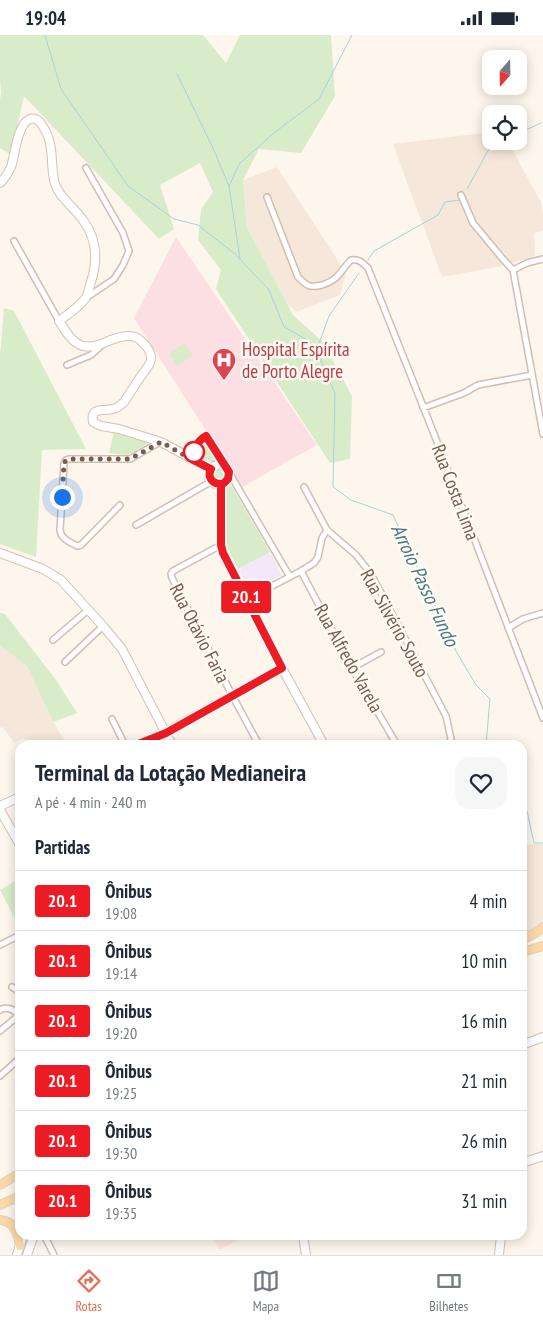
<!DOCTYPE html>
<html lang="pt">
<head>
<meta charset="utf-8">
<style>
	:root { --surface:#fff; --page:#f6f6f7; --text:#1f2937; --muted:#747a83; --line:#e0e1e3; --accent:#e76f51 }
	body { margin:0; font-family:"PT Sans Narrow",sans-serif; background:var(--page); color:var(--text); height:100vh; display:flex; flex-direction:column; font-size:19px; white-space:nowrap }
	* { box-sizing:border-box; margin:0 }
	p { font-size:16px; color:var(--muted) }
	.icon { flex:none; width:28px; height:28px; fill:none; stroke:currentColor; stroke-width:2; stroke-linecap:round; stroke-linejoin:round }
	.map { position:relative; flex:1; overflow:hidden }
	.panel { position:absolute; left:15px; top:705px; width:512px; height:500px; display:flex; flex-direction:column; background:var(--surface); border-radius:15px; box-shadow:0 2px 12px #0003 }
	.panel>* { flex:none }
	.badge { padding:0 10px; border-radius:4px; font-size:18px; line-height:32px }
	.needle { width:32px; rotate:200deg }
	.fabs { position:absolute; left:482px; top:15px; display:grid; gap:10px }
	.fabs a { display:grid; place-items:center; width:45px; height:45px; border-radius:10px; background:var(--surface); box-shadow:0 2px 12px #0003; font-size:25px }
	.you { position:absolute; width:25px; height:25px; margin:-12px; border:4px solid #fff; border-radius:50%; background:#1a73e8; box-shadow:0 0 0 8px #1a73e833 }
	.map>.badge { position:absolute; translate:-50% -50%; box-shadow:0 0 0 2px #fff }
	h2 { padding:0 20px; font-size:19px; line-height:45px }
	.round { display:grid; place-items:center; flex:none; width:52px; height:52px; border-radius:15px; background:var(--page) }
	.head { display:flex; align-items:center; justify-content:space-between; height:85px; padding:0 20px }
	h1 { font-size:24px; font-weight:700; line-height:38px }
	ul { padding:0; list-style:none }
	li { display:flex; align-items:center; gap:15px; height:60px; padding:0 20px; border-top:1px solid var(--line) }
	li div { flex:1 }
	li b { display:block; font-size:19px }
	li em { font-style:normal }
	li .badge { min-width:55px; font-weight:700; text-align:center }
	.status { display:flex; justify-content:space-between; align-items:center; height:35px; padding:0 25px; background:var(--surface); direction:ltr }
	.status svg { height:14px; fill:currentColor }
	.tab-bar { display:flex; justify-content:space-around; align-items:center; height:70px; border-top:1px solid var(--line); background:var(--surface); font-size:14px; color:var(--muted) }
	.tab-bar a { display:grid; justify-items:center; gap:2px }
	.tab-bar .on { color:var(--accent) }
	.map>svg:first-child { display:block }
	.residential { fill:#f5e8da }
	.commercial { fill:#fde8e0 }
	.education { fill:#f3e8fa }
	.medical { fill:#fbdfe3 }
	.green { fill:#d8ecc9 }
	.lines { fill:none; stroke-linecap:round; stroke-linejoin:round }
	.stream { stroke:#a5d3da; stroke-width:1 }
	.street-casing { stroke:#d1beb0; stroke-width:8 }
	.secondary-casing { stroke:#d6c0b0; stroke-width:10 }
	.primary-casing { stroke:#dad1cd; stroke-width:10 }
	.street { stroke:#fff; stroke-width:5 }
	.secondary { stroke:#fff; stroke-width:8 }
	.primary { stroke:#fbd9a5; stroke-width:8 }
	.line-casing { stroke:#fff; stroke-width:11 }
	.line { stroke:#ed1c24; stroke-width:8 }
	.walk { stroke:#7a5c4d; stroke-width:5; stroke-dasharray:0 9 }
	.stop-dot { fill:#fff; stroke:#ed1c24; stroke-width:2.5 }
	.labels { text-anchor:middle; stroke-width:5; stroke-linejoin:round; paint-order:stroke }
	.health-label { font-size:19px; fill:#be3a42; stroke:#fffaf3; text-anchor:start }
	.street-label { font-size:19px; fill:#7a5c4d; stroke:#fffaf3 }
	.water-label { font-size:20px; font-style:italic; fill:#437c86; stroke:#fffaf3 }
</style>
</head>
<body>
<div class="status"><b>19:04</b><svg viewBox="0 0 49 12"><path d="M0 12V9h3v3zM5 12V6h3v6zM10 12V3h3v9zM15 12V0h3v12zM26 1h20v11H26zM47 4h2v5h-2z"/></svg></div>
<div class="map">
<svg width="543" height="1220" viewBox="0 0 543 1220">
	<rect width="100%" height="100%" fill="#fdf6ec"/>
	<path class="residential" d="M491,97V106H508L541,168L543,181V196L534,198L535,221L502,231L442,242L393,109Z
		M277,132L346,238L340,260L296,277L287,268L247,192L243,145Z
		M0,611L27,631L53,687L66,707L61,710H27L24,703L14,708L3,692L0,693Z
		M531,809H543V885L538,892L523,900L522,811Z"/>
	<path class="commercial" d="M211,1200H237L239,1204L220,1215Z"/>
	<path class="education" d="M270,517L282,540L250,557L238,534Z"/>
	<path class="medical" d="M176,202L317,410L242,452L134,283Z"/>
	<path class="green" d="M0,0H203L226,28L240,0H331L335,61L301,118L259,114L243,145L247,192L293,280L323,307L352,361L350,424L330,428L216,254L221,235L198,205L201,174L213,157L200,128L160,150L174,194L159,204L24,61L11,120L0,113V65L1,57L0,44Z
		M4,273L14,276L86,414L42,415L36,522L0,509V321Z
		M185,308L193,320L177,331L169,319Z
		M114,396L150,408L128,420L109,418Z
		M205,405L217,425L209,429L196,423C196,415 198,409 205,405Z
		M211 440a8 8 0 1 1 16 0a8 8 0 1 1-16 0Z
		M231,450L270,517L238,534L227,512L224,455Z
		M0,578L5,579L56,645L77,678L53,687L27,631L0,611Z
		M20,843V884L16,886L0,855Z"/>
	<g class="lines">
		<path class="stream" d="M45,0L61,54L128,151L174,184L198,190L235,219L269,255L284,292L309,306L316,314L335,359L333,452L351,465L393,480L456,616L476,650L490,664L486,710
			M177,39L213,113L229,151L240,224
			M519,98L541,88
			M229,151L240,128L274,98L319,64L352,0
			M467,154L490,112L502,106
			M368,225L374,216L438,180L445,167L460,165
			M317,314L329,281L359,238
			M522,770L527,776L534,808H543"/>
		<defs>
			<path id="street" d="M461,160L473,188L502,223L513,235L543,399
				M267,162L298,242C307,251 309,253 322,250C340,244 339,237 351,225C359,224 362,227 368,233L434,399L543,683
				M14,206L59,286
				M513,235L527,228L543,224
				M86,263L114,244L123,230L129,216L123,198L86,133
				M67,330L91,320L102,310
				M423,373L464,358L478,350L532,340
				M193,425C194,414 196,407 206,401L227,434L290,542
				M304,452L327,495L356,520L371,539L446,681L451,704L449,710
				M120,470L81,510L77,511C70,507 61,504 60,495L64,428L66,425L69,424H130L160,407
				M136,490L212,446
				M221,510L173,536L171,539L172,543L232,660L259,710
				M301,536L352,633L397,710
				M247,564L301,536L314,528L318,522L322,503L327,495
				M508,593L523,584L543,578
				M53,605L88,575
				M65,627L103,591
				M352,633L381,617
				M112,684L124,708
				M0,910L20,900
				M12,952L20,957
				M0,975C6,971 15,974 18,981L0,996
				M0,1041L20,1023
				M44,1200L54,1220"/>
			<path id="secondary" d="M0,148C5,144 8,138 11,132C15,121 17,89 30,84C35,82 40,86 42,90C55,109 50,125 54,145C57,161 74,172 83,185C98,205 98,227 90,250C89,254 88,260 85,264C79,272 67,280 59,286C65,295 72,308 83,311C98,314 108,304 121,302C129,300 137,301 142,307C148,312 153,320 150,328C148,332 144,337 141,341C135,350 130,358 124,367C120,370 118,373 113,374C103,376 90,372 93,387L101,391L119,394L161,407L211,434
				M209 440a10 10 0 1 1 20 0a10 10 0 1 1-20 0Z
				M221,449V510L223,518L282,633L324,710
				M0,518L43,534L61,545L103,591L122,614L172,710
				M136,710L166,697L282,633
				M0,771L20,762
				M0,775L20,810
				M522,1010L543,1002
				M522,1128L543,1121
				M303,1200L306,1220
				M17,1220L23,1200
				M27,1220L34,1200
				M499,1220L501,1200"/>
			<path id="primary" d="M522,905L537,897L543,892
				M522,917L543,911
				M0,1150L20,1138
				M0,1170L20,1161
				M0,1185C15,1186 18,1199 20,1211"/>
		</defs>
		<use href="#street" class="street-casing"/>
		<use href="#secondary" class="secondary-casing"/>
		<use href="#primary" class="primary-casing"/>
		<use href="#street" class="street"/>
		<use href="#secondary" class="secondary"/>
		<use href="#primary" class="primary"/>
	</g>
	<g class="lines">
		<defs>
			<path id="line" d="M136,710L166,698L282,633L223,518L221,510V449C212,449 207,442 211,434L193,425C194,414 196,407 206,401L229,437L228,444L224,448"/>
		</defs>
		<use href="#line" class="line-casing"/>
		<use href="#line" class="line"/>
		<path class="walk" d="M62,462L64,428L66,425L69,424H130L161,407L193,425L194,417"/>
	</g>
	<defs>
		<symbol id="hospital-pin" viewBox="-11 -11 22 30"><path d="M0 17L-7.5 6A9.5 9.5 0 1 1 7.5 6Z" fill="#e0444e" stroke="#fffaf3"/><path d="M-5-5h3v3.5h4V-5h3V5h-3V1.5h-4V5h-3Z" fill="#fff"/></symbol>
	</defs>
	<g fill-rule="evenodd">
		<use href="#hospital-pin" x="210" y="311" width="28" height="38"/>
	</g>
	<circle class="stop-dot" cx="194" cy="417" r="10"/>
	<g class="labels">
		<g class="health-label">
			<text x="242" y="321">Hospital Espírita<tspan x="242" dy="22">de Porto Alegre</tspan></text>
		</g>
		<g class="street-label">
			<text transform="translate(456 457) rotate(69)" y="7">Rua Costa Lima</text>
			<text transform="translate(395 588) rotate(61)" y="7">Rua Silvério Souto</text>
			<text transform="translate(200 598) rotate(63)" y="7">Rua Otávio Faria</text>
			<text transform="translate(349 623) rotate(61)" y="7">Rua Alfredo Varela</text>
		</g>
		<g class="water-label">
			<text transform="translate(425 550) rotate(65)" y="7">Arroio Passo Fundo</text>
		</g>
	</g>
</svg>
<div class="fabs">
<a><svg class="needle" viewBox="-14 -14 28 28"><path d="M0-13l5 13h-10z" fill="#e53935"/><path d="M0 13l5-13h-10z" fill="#747a83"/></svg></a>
<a><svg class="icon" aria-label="locate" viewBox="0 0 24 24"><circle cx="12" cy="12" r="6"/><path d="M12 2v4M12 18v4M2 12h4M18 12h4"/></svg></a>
</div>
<div class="you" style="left:62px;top:462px"></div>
<b class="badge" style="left:246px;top:562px;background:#ed1c24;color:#fff">20.1</b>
<section class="panel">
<div class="head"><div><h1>Terminal da Lotação Medianeira</h1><p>A pé · 4 min · 240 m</p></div><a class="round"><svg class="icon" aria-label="heart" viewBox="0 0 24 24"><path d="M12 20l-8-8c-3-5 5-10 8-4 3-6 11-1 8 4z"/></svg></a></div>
<h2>Partidas</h2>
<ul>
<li><span class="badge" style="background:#ed1c24;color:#fff">20.1</span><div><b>Ônibus</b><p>19:08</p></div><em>4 min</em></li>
<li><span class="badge" style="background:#ed1c24;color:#fff">20.1</span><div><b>Ônibus</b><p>19:14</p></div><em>10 min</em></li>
<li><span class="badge" style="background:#ed1c24;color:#fff">20.1</span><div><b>Ônibus</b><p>19:20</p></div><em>16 min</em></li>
<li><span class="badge" style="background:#ed1c24;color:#fff">20.1</span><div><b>Ônibus</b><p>19:25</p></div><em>21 min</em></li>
<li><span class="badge" style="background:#ed1c24;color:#fff">20.1</span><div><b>Ônibus</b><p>19:30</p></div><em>26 min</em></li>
<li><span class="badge" style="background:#ed1c24;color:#fff">20.1</span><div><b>Ônibus</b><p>19:35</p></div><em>31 min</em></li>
</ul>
</section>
</div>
<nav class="tab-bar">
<a class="on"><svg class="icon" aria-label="directions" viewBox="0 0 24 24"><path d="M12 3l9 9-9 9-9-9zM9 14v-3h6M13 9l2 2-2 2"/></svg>Rotas</a>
<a><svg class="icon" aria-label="map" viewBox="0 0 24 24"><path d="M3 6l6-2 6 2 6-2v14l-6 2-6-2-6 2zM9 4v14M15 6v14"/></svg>Mapa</a>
<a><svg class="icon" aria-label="tickets" viewBox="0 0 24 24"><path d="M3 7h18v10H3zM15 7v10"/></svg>Bilhetes</a>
</nav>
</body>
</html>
